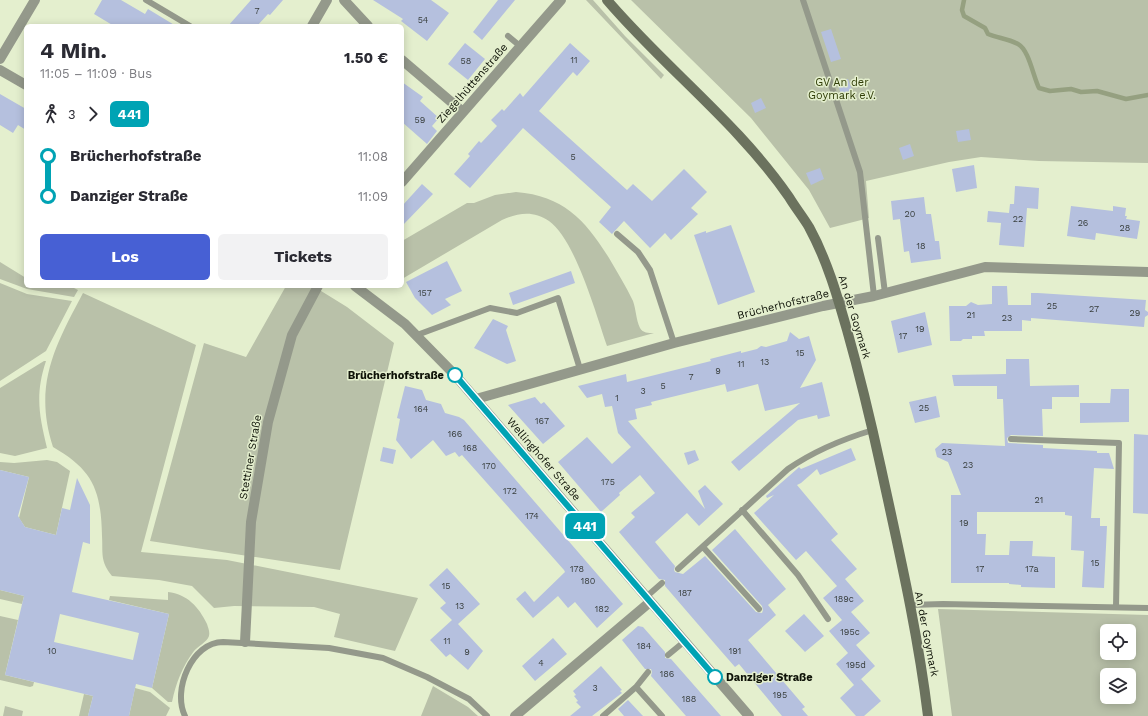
<!DOCTYPE html>
<html lang="de">
<head>
<meta charset="utf-8">
<style>
	:root { --surface:#fff; --page:#f2f2f3; --text:#2b2b33; --muted:#7c7c81; --accent:#4760d4 }
	body { margin:0; font-family:"Work Sans",sans-serif; background:var(--page); color:var(--text); height:100vh; display:flex; flex-direction:column; font-size:15px; white-space:nowrap }
	* { box-sizing:border-box; margin:0 }
	p { font-size:13px; color:var(--muted) }
	.icon { flex:none; width:22px; height:22px; fill:none; stroke:currentColor; stroke-width:2; stroke-linecap:round; stroke-linejoin:round }
	.map { position:relative; flex:1; overflow:hidden }
	.side { position:absolute; left:24px; top:24px; width:380px; height:264px; display:flex; flex-direction:column; background:var(--surface); border-radius:6px; box-shadow:0 2px 10px #0003 }
	.side>* { flex:none }
	.badge { padding:0 8px; border-radius:6px; font-size:14px; line-height:26px }
	.controls { position:absolute; left:1100px; top:624px; display:grid; gap:8px }
	.controls a { display:grid; place-items:center; width:36px; height:36px; border-radius:6px; background:var(--surface); box-shadow:0 2px 10px #0003; font-size:20px }
	.map>.badge { position:absolute; translate:-50% -50%; box-shadow:0 0 0 2px #fff }
	.legs { display:flex; align-items:center; gap:6px; height:44px; padding:0 16px; font-size:13px }
	.legs p { margin-inline-start:auto }
	.summary { display:flex; align-items:center; justify-content:space-between; height:68px; padding:0 16px }
	h1 { font-size:22px; font-weight:700; line-height:30px }
	.cta { display:flex; gap:8px; margin-top:auto; padding:8px 16px }
	.cta a { flex:1; height:46px; border-radius:6px; background:var(--accent); color:#fff; font-size:16px; font-weight:700; line-height:46px; text-align:center }
	.cta a+a { background:var(--page); color:var(--text) }
	ul { padding:0 16px; list-style:none }
	li { display:flex; align-items:center; gap:14px; height:40px; font-size:15px }
	li i { display:grid; place-items:center; width:6px; height:100%; margin:0 5px; background:currentColor }
	li i::after { content:''; width:10px; height:10px; margin:-5px; border:3px solid; border-radius:50%; background:var(--surface) }
	li p { margin-inline-start:auto }
	li:first-child i { background:linear-gradient(#0000 50%,currentColor 0) }
	li:last-child i { background:linear-gradient(currentColor 50%,#0000 0) }
	.map>svg:first-child { display:block }
	.green { fill:#b9c1a9; fill-rule:evenodd }
	.lines { fill:none; stroke-linecap:round; stroke-linejoin:round }
	.stream { stroke:#95a080; stroke-width:4.5 }
	.building { fill:#b5c0de; fill-rule:evenodd }
	.service { stroke:#94998b; stroke-width:6 }
	.minor { stroke:#94998b; stroke-width:10 }
	.tertiary { stroke:#94998b; stroke-width:10 }
	.secondary { stroke:#6b725e; stroke-width:10 }
	.line-1-casing { stroke:#fff; stroke-width:9 }
	.line-1 { stroke:#00a3b4; stroke-width:6 }
	.stop-1-dot { fill:#fff; stroke:#00a3b4; stroke-width:2 }
	.labels { text-anchor:middle; stroke-width:3; stroke-linejoin:round; paint-order:stroke }
	.number-label { font-size:9px; fill:#383e3d }
	.park-label { font-size:11px; fill:#303d07; stroke:#e4efce }
	.street-label { font-size:11px; fill:#0e1207; stroke:#e4efce }
	.stop-label { font-size:11px; font-weight:bold; fill:#0e1207; stroke:#e4efce; text-anchor:end }
</style>
</head>
<body>
<div class="map">
<svg width="1148" height="716" viewBox="0 0 1148 716">
	<rect width="100%" height="100%" fill="#e4efce"/>
	<path class="green" d="M586,0H593L625,36L664,75L661,79Z
		M631,0H1148V163L1039,161L981,157L949,162L866,181L869,218L830,228L809,190L751,118Z
		M516,192C564,196 585,220 609,258C617,272 626,286 633,301C636,309 636,320 640,328C643,333 648,333 654,333L607,346C596,314 575,239 549,221C533,210 518,213 502,220L402,279V241L467,203H474L495,195Z
		M0,262L26,278V286H70L78,290L74,297L27,289L0,279Z
		M0,283L27,294L72,301L46,351L0,381Z
		M286,286H313L347,307L394,343L340,570L150,541L204,343L246,357Z
		M83,293L196,345L141,552L227,560L418,598L395,651L334,637L340,614L314,607L234,606L214,608L192,586L159,580L112,576C100,561 103,554 102,536C101,490 93,470 53,447C33,385 55,346 83,293Z
		M44,361H46C35,394 39,415 47,448L15,456L0,453V388Z
		M47,460L57,462L70,471L56,535L25,527L19,518L29,477L0,470V462L14,463Z
		M0,590L24,596L22,604L0,599Z
		M168,592C187,594 199,607 207,624C208,628 210,631 209,636C207,642 198,646 194,651C182,667 176,683 172,702H168L152,688L169,614L109,600L110,596L168,600Z
		M938,609L1148,615V716H952ZM1107,631H1129V653H1107ZM1107,675H1129V697H1107Z
		M0,616L18,620L5,675L34,682L33,686L30,687L0,680Z
		M433,686L468,707L478,716H421Z
		M135,688L150,692L170,708L166,716H129Z
		M84,694L93,696L88,716H79Z
		M5,706L23,711L22,716H3Z"/>
	<g class="lines">
		<path class="stream" d="M964,0L962,10L964,16L985,28L988,34C998,38 1009,39 1018,44C1029,50 1033,76 1039,88L1050,91L1071,89L1081,92L1097,91L1126,99L1148,95"/>
	</g>
	<path class="building" d="M102,0H121L145,14L148,9L176,26H114L94,14Z
		M251,0H283L270,15L268,14L257,26H228Z
		M373,0H431L449,13L427,41L401,21L403,19Z
		M498,0H515L482,40L473,32Z
		M831,29L841,59L831,62L821,32Z
		M465,43L485,59L468,80L448,64Z
		M570,43L590,61L577,76L573,72L539,111L627,190L633,184L652,201L684,169L707,192L691,208L698,214L671,240L665,233L650,248L624,221L612,234L599,222L611,207L523,128L470,188L454,174L470,156L468,154L479,141L481,143L497,126L491,120L502,109L504,111L520,93L523,97Z
		M848,79L852,90L841,94L837,82Z
		M402,82L423,97L420,101L439,118L432,126L437,131L427,144L402,122Z
		M0,94L26,109V130L18,125L13,133L0,125Z
		M761,98L766,108L755,113L751,103Z
		M969,129L971,140L958,142L956,131Z
		M910,144L914,156L903,160L899,148Z
		M974,165L977,188L956,192L952,169Z
		M820,168L824,179L811,185L806,173Z
		M422,184L433,194L402,226V206Z
		M1015,186L1039,188L1038,209L1027,208L1024,247L999,245L1001,223L987,222L988,211L1009,213L1010,204H1014Z
		M924,197L926,214H931L935,241H939L941,259L911,263L909,251L904,252L900,219L893,220L891,201Z
		M1071,206L1113,211V206L1126,208L1125,216H1127L1126,219L1140,221L1137,239L1096,233L1095,240L1067,236Z
		M731,225L755,292L718,305L694,235L706,231V233Z
		M447,261L462,291L445,299L451,305L432,315L415,298L406,282Z
		M571,271L575,283L513,305L509,293Z
		M992,286H1007L1008,305H1031V293H1038L1146,300L1145,310L1148,312V315L1145,317L1144,327L1031,318V321L1022,320V331H984L985,336H972V339H963L961,341H950L949,306H966L971,302L978,305L992,304Z
		M925,312L932,345L898,353L891,321Z
		M493,319L508,326L506,330L516,361L507,364L474,348Z
		M790,332L799,339L809,336L816,360L800,388L822,382L830,416L818,419L817,415L798,420L739,471L731,462L800,403L765,411L758,384L727,392L725,384L651,402L652,405L635,409L637,419L628,421L705,509L698,491L705,485L723,504L699,526L687,513L655,542L675,566L674,570L675,572L683,574L705,556L756,612L762,613L763,610L762,606L712,550L735,529L786,589L768,605L776,615L748,640L805,707L802,709L808,716H782L739,664L735,667L721,651L665,586V580L659,579L619,532L635,517L631,513L655,493L640,475L619,493L620,495L601,512L558,462L587,437L612,464L631,447L618,433L612,406L605,407L602,394L587,398L578,386L626,374L627,382L711,361L710,359L741,351V353L757,349L761,346L766,347L787,341Z
		M1006,359H1029L1030,386L1079,385V397H1052V409H1042L1043,436L1011,435L1007,438L1008,443L1043,445V448L1097,451V453H1109L1114,469L1094,468L1091,518H1100V526H1107L1104,588L1082,587L1084,551L1071,550L1072,516L1065,515V512H977V534H986L985,555H1009L1010,541H1033L1032,556L1055,557V588L1021,587V585L1009,584V583H951V495H961L948,462L937,457L935,449L942,443L1005,446L1003,399H997V386H954L952,375L1006,374Z
		M405,386L422,390L426,400L441,404L445,413L459,417L464,420L623,604L597,628L575,602L568,608L558,596L533,618L516,599L525,591L534,602L565,572L564,570L462,455L459,457L455,452L446,456L433,440L411,459L396,440L400,419L397,418Z
		M1111,389H1129V422L1080,423V403H1110Z
		M936,396L940,417L915,423L909,402Z
		M535,397L541,404L544,402L565,426L543,444L508,405Z
		M1134,434L1148,435V514L1133,513Z
		M383,447L396,450L393,464L380,461Z
		M851,448L856,460L820,475L817,469L801,483L797,485L838,534L831,540L857,569L845,579L864,601L851,612L870,633L856,645L875,666L859,681L861,679L881,701L864,716H856L840,698L854,685L836,664L848,653L829,631L842,620L823,598L837,586L806,551L796,560L754,513L774,495L767,498L766,496L797,469L799,467L801,469Z
		M695,450L699,460L688,465L684,453Z
		M0,470L29,477L18,516L25,527L56,535L62,508L70,510L77,478L90,505V544L83,542L72,592L169,614L152,688L136,684L129,716H88L93,696L5,675L24,596L0,590ZM60,614L139,633L133,660L54,642Z
		M447,568L480,604L458,624L483,651L468,670L450,654L446,657L430,640L452,620L440,608L446,603L429,585Z
		M804,614L824,636L805,652L785,631Z
		M638,626L643,627L665,652V658L671,659L721,716H686L651,676L652,672L651,669H645L622,640Z
		M553,638L567,654L535,681L522,666Z
		M601,666L622,690L620,691L622,693L592,716H570L581,707L576,702L578,701L574,696L576,695L573,691Z
		M628,700L643,716H624L618,709Z"/>
	<g class="lines">
		<path class="service" d="M146,0L190,26
			M803,0L860,172L874,296
			M508,36L520,46
			M617,234L638,252L650,270L674,343
			M878,238L885,293
			M417,335L490,308L517,313L558,298L580,369
			M1011,439L1119,443L1116,607
			M742,510L798,575L828,619
			M703,547L759,609
			M678,569L788,469C814,451 843,439 873,430
			M646,597L662,583
			M910,605L943,604L1148,608
			M668,655L685,641
			M636,687L662,716
			M185,716C172,690 192,642 223,642L329,648L383,658L427,677L469,699L487,716
			M603,716L636,687L648,672"/>
		<path class="minor" d="M344,0L368,26
			M312,26L327,0
			M0,59L35,0
			M402,60L463,112
			M402,182L561,0
			M476,399L674,343L823,306L874,296L985,267L1148,272
			M245,642L251,522L268,422L292,335L318,286
			M515,716L650,602"/>
		<path class="tertiary" d="M0,70L26,85
			M355,286L405,324L455,375L749,716"/>
		<path class="secondary" d="M607,0C665,68 738,123 789,197C795,207 803,217 809,227C827,260 837,295 847,330C860,376 871,422 881,468C899,551 918,633 928,716"/>
	</g>
	<g class="lines">
		<defs>
			<path id="line-1" d="M455,375L715,677"/>
		</defs>
		<use href="#line-1" class="line-1-casing"/>
		<use href="#line-1" class="line-1"/>
	</g>
	<g class="stop-1-dot">
		<circle cx="455" cy="375" r="7"/>
		<circle cx="715" cy="677" r="7"/>
	</g>
	<g class="labels">
		<g class="number-label">
			<text x="257" y="14">7</text>
			<text x="423" y="23">54</text>
			<text x="574" y="63">11</text>
			<text x="466" y="64">58</text>
			<text x="420" y="123">59</text>
			<text x="573" y="160">5</text>
			<text x="910" y="217">20</text>
			<text x="1018" y="222">22</text>
			<text x="1083" y="226">26</text>
			<text x="1125" y="231">28</text>
			<text x="921" y="249">18</text>
			<text x="425" y="296">157</text>
			<text x="1052" y="309">25</text>
			<text x="1094" y="312">27</text>
			<text x="1135" y="316">29</text>
			<text x="971" y="318">21</text>
			<text x="1007" y="321">23</text>
			<text x="920" y="332">19</text>
			<text x="903" y="339">17</text>
			<text x="800" y="356">15</text>
			<text x="765" y="365">13</text>
			<text x="741" y="367">11</text>
			<text x="718" y="374">9</text>
			<text x="691" y="380">7</text>
			<text x="663" y="389">5</text>
			<text x="643" y="394">3</text>
			<text x="617" y="401">1</text>
			<text x="924" y="411">25</text>
			<text x="421" y="412">164</text>
			<text x="542" y="424">167</text>
			<text x="455" y="437">166</text>
			<text x="470" y="451">168</text>
			<text x="947" y="455">23</text>
			<text x="968" y="468">23</text>
			<text x="489" y="469">170</text>
			<text x="608" y="485">175</text>
			<text x="510" y="494">172</text>
			<text x="1039" y="503">21</text>
			<text x="532" y="519">174</text>
			<text x="964" y="526">19</text>
			<text x="1095" y="566">15</text>
			<text x="577" y="572">178</text>
			<text x="980" y="572">17</text>
			<text x="1032" y="572">17a</text>
			<text x="588" y="584">180</text>
			<text x="446" y="589">15</text>
			<text x="685" y="596">187</text>
			<text x="844" y="602">189c</text>
			<text x="460" y="609">13</text>
			<text x="602" y="612">182</text>
			<text x="850" y="635">195c</text>
			<text x="447" y="644">11</text>
			<text x="644" y="649">184</text>
			<text x="52" y="654">10</text>
			<text x="735" y="654">191</text>
			<text x="467" y="655">9</text>
			<text x="541" y="666">4</text>
			<text x="856" y="668">195d</text>
			<text x="667" y="677">186</text>
			<text x="595" y="691">3</text>
			<text x="780" y="698">195</text>
			<text x="689" y="702">188</text>
		</g>
		<g class="park-label">
			<text x="842" y="86">GV An der<tspan x="842" dy="13">Goymark e.V.</tspan></text>
		</g>
		<g class="street-label">
			<text transform="translate(472 83) rotate(-49)" y="4">Ziegelhüttenstraße</text>
			<text transform="translate(783 304) rotate(-14)" y="4">Brücherhofstraße</text>
			<text transform="translate(855 317) rotate(73)" y="4">An der Goymark</text>
			<text transform="translate(250 457) rotate(-80)" y="4">Stettiner Straße</text>
			<text transform="translate(544 459) rotate(49)" y="4">Wellinghofer Straße</text>
			<text transform="translate(927 634) rotate(79)" y="4">An der Goymark</text>
		</g>
		<g class="stop-label">
			<text x="444" y="379">Brücherhofstraße</text>
			<text x="726" y="681" text-anchor="start">Danziger Straße</text>
		</g>
	</g>
</svg>
<div class="controls">
<a><svg class="icon" aria-label="locate" viewBox="0 0 24 24"><circle cx="12" cy="12" r="6"/><path d="M12 2v4M12 18v4M2 12h4M18 12h4"/></svg></a>
<a><svg class="icon" aria-label="layers" viewBox="0 0 24 24"><path d="M12 4l9 5-9 5-9-5zM3 14l9 5 9-5"/></svg></a>
</div>
<b class="badge" style="left:585px;top:526px;background:#00a3b4;color:#fff">441</b>
<section class="side">
<div class="summary"><div><h1>4 Min.</h1><p>11:05 – 11:09 · Bus</p></div><b>1.50 €</b></div>
<div class="legs"><svg class="icon" aria-label="walk" viewBox="0 0 24 24"><circle cx="13" cy="4" r="2"/><path d="M13 8l-2 6 4 7M11 14l-3 7M7 12l3-4h3l4 4"/></svg>3<svg class="icon" aria-label="forward" viewBox="0 0 24 24"><path d="M9 5l7 7-7 7"/></svg><b class="badge" style="background:#00a3b4;color:#fff">441</b></div>
<ul>
<li><i style="color:#00a3b4"></i><b>Brücherhofstraße</b><p>11:08</p></li>
<li><i style="color:#00a3b4"></i><b>Danziger Straße</b><p>11:09</p></li>
</ul>
<div class="cta"><a>Los</a><a>Tickets</a></div>
</section>
</div>
</body>
</html>
